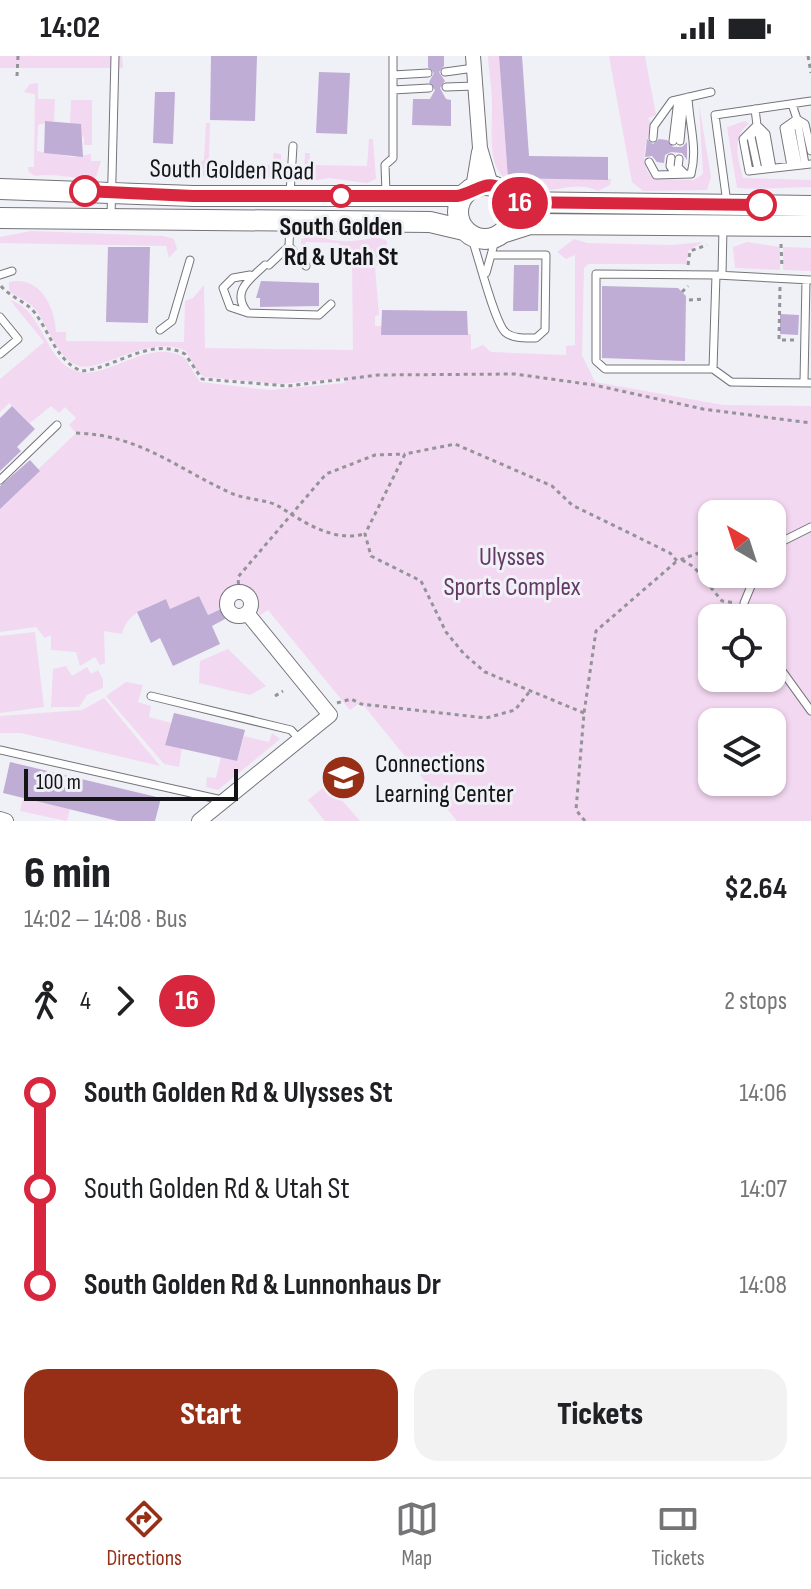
<!DOCTYPE html>
<html lang="en">
<head>
<meta charset="utf-8">
<style>
	:root { --surface:#fff; --page:#f2f2f2; --text:#202124; --muted:#757577; --line:#e0e0e0; --accent:#972f17 }
	body { margin:0; font-family:"Sofia Sans Condensed",sans-serif; background:var(--page); color:var(--text); height:100vh; display:flex; flex-direction:column; font-size:30px; white-space:nowrap }
	* { box-sizing:border-box; margin:0 }
	p { font-size:26px; color:var(--muted) }
	.icon { flex:none; width:44px; height:44px; fill:none; stroke:currentColor; stroke-width:2; stroke-linecap:round; stroke-linejoin:round }
	.map { position:relative; height:765px; overflow:hidden }
	.sheet { display:flex; flex-direction:column; background:var(--surface); flex:1 }
	.sheet>* { flex:none }
	.badge { padding:0 16px; border-radius:26px; font-size:28px; line-height:52px }
	.needle { width:52px; rotate:321deg }
	.fabs { position:absolute; left:698px; top:444px; display:grid; gap:16px }
	.fabs a { display:grid; place-items:center; width:88px; height:88px; border-radius:16px; background:var(--surface); box-shadow:0 2px 6px #0004; font-size:40px }
	.scale { position:absolute; left:24px; bottom:20px; width:214px; box-sizing:border-box; padding-left:8px; border:4px solid #151517; border-top:0; font-size:22px; line-height:28px; white-space:nowrap; color:#151517; -webkit-text-stroke:6px #f0f0f7; paint-order:stroke }
	.map>.badge { position:absolute; translate:-50% -50%; box-shadow:0 0 0 4px #fff }
	.legs { display:flex; align-items:center; gap:12px; height:88px; padding:0 24px; font-size:26px }
	.legs p { margin-inline-start:auto }
	.overview { display:flex; align-items:center; justify-content:space-between; height:136px; padding:0 24px }
	h1 { font-size:44px; font-weight:800; line-height:60px }
	.cta { display:flex; gap:16px; margin-top:auto; padding:16px 24px }
	.cta a { flex:1; height:92px; border-radius:24px; background:var(--accent); color:#fff; font-size:32px; font-weight:800; line-height:92px; text-align:center }
	.cta a+a { background:var(--page); color:var(--text) }
	ul { padding:0 24px; list-style:none }
	li { display:flex; align-items:center; gap:28px; height:96px; font-size:30px }
	li i { display:grid; place-items:center; width:12px; height:100%; margin:0 10px; background:currentColor }
	li i::after { content:''; width:20px; height:20px; margin:-10px; border:6px solid; border-radius:50%; background:var(--surface) }
	li p { margin-inline-start:auto }
	li:first-child i { background:linear-gradient(#0000 50%,currentColor 0) }
	li:last-child i { background:linear-gradient(currentColor 50%,#0000 0) }
	.status { display:flex; justify-content:space-between; align-items:center; height:56px; padding:0 40px; background:var(--surface); direction:ltr }
	.status svg { height:22px; fill:currentColor }
	.tabs { display:flex; justify-content:space-around; align-items:center; height:112px; border-top:2px solid var(--line); background:var(--surface); font-size:22px; color:var(--muted) }
	.tabs a { display:grid; justify-items:center; gap:4px }
	.tabs .active { color:var(--accent) }
	.map>svg:first-child { display:block }
	.green { fill:#f3d8f1; fill-rule:evenodd }
	.building { fill:#c0add6 }
	.lines { fill:none; stroke-linecap:round; stroke-linejoin:round }
	.service-casing { stroke:#74747a; stroke-width:9 }
	.minor-casing { stroke:#74747a; stroke-width:16 }
	.secondary-casing { stroke:#74747a; stroke-width:22 }
	.path { stroke:#939398; stroke-width:3; stroke-dasharray:4 4; stroke-linecap:butt }
	.service { stroke:#fff; stroke-width:7 }
	.minor { stroke:#fff; stroke-width:14 }
	.secondary { stroke:#fff; stroke-width:20 }
	.line-1-casing { stroke:#fff; stroke-width:18 }
	.line-1 { stroke:#d7263d; stroke-width:12 }
	.stop-1-dot { fill:#fff; stroke:#d7263d; stroke-width:4 }
	.labels { text-anchor:middle; stroke-width:6; stroke-linejoin:round; paint-order:stroke }
	.street-label { font-size:26px; fill:#151517; stroke:#f0f0f7 }
	.stop-label { font-size:26px; font-weight:bold; fill:#151517; stroke:#f0f0f7 }
	.park-label { font-size:26px; fill:#663865; stroke:#f0f0f7 }
	.poi-label { font-size:26px; fill:#151517; stroke:#f0f0f7; text-anchor:start }
</style>
</head>
<body>
<div class="status"><b>14:02</b><svg viewBox="0 0 49 12"><path d="M0 12V9h3v3zM5 12V6h3v6zM10 12V3h3v9zM15 12V0h3v12zM26 1h20v11H26zM47 4h2v5h-2z"/></svg></div>
<div class="map">
<svg width="811" height="765" viewBox="0 0 811 765">
	<rect width="100%" height="100%" fill="#f0f0f7"/>
	<path class="green" d="M0,0H122L123,12H0Z
		M488,0H499L508,122L611,123L610,129L598,135C577,125 563,135 543,134C484,132 492,95 492,50C492,33 489,17 488,0Z
		M609,0H645L656,59L648,62L653,69C645,84 638,111 654,123L694,124L703,118L699,48L711,121L707,134L643,135L632,126Z
		M38,27V43H55L54,65L38,69L37,95L72,101L91,98V105H101L96,121C76,125 57,116 35,120L29,116L28,111H34L35,38L24,36L30,28Z
		M71,44H92V89H84V82L70,68Z
		M745,65L749,68C731,80 738,103 743,122L811,124V131C786,131 760,134 737,132L727,71Z
		M206,67H210L209,106L272,109L274,97L281,98V117C270,127 206,120 191,120V111L204,104Z
		M369,83H373L376,123L367,127L329,122L311,125L304,118L305,97H310V109L367,110Z
		M31,175L163,180L174,183L177,193L169,202L166,190L0,187V181Z
		M317,178C332,189 361,185 378,181L387,185V209L375,210L379,259L375,260V270H382V278H471V294L483,289L491,296L566,299V290L575,289V199L566,203L557,196L574,183L587,187L671,189L703,186L689,194L686,208H588L584,212L582,299L595,326L723,349L811,350V765H457L361,646L350,654L268,554L259,560L258,540L246,530L226,534L221,553L208,559L199,540L170,553L166,543C147,551 127,557 122,578L104,575L105,607L100,609L95,601L80,610L76,596L51,594V579L45,582L36,571L0,576V450L76,377L69,369L76,362L65,351L59,357L51,350L30,367L9,347L0,356V323L44,286L10,244C45,255 43,304 76,315C105,326 147,281 184,301L200,326L270,334L344,327L348,322L280,328L205,321L198,317L186,295C150,277 100,317 79,310C57,304 48,267 34,252C27,244 17,241 9,235V226C39,219 55,250 56,276H66V285L184,286L185,245L193,242L204,229L205,292L353,294L352,199L340,198L339,187L306,186L302,198L301,183ZM712,458H772V518H712ZM712,562H772V622H712ZM712,666H772V726H712Z
		M747,186L780,191V214L735,212L733,191Z
		M783,191L811,192V215L783,214Z
		M35,576L44,651L0,657V580Z
		M228,593L266,630L250,639L199,627L200,605Z
		M66,610L72,620L87,611L91,618L98,614L103,623V632L87,639L79,651H51L53,613Z
		M126,626L143,629L138,646L151,650L149,661L171,667L165,688L182,692L179,711L164,708L106,640Z
		M104,642L160,710L21,677H0V660L82,654Z
		M272,677L280,683L218,734L206,731L207,721L216,722L221,701L237,705L244,680L269,686Z
		M328,728L360,765H325L308,744Z
		M23,742L70,753L67,765L20,755Z"/>
	<path class="building" d="M211,0H257L255,65L210,64Z
		M428,0H444V10L439,16L445,25L440,32L446,43L451,44V70L412,69L413,43H430L435,34L429,26L434,17L428,11Z
		M499,0H522L529,100L608,101V124L508,122Z
		M319,16L350,17L347,78L316,77Z
		M155,36H175L173,88L153,87Z
		M45,65L81,68L83,101L44,97Z
		M647,83L653,88L659,83L667,84L673,91H682L687,86V104L682,97L671,96L665,99L664,107L657,106L652,100L645,101Z
		M108,191H150L148,267L106,266Z
		M514,209H539L538,255H513Z
		M261,225L319,227V250L260,251V242H256Z
		M602,230L678,232L686,240L685,305L602,302Z
		M382,254L467,255L468,279H381Z
		M780,258L799,259L798,279L780,278Z
		M12,350L35,373L17,391L21,395L0,415V362Z
		M30,404L40,415L0,453V430Z
		M199,540L208,559L221,553L225,563L212,570L220,588L173,610L160,582L151,587L137,556L166,543L170,553Z
		M174,657L245,674L237,705L165,689Z
		M10,706L161,742L155,765H118L3,737Z"/>
	<g class="lines">
		<defs>
			<path id="service" d="M445,16L474,12
				M393,19L428,17
				M446,31L475,30
				M393,34L429,32
				M755,53L757,69L743,83L749,115L811,108
				M797,63L805,68L811,95
				M759,71L766,78L772,112
				M653,82L654,70L672,45L711,36
				M673,85L678,44
				M680,85L684,42
				M671,102L670,110L675,118
				M679,103L678,111L684,117
				M649,106L656,119L691,118C698,92 689,68 688,41
				M798,109L791,73L797,63L805,108
				M791,110L784,72L797,63L792,48
				M758,114L751,81L757,69L766,113
				M386,137L385,109L393,102V0
				M290,138L293,90
				M727,147L715,59L811,45
				M111,161L115,0
				M290,167L289,190L306,210
				M471,180C478,199 494,265 505,276C513,283 526,282 536,282L545,274L546,199H492
				M265,209C250,223 230,236 248,257L319,259L331,248
				M269,209L289,190
				M486,217L496,181
				M0,219L12,215
				M722,219L723,171
				M811,224L716,219L596,218V305L605,313H713L731,326L811,327
				M248,257L230,251L223,232L233,222L250,219
				M0,261L18,283L0,298
				M160,274L172,265L190,204
				M713,313L716,219
				M804,325L806,224
				M0,424L57,369
				M772,496L781,486L811,471
				M744,562V547L756,518
				M772,601L811,655
				M151,640L291,674L300,684
				M0,694L222,744"/>
			<path id="minor" d="M473,0L480,92L491,129
				M473,132L479,96
				M227 548a12 12 0 1 1 24 0a12 12 0 1 1-24 0Z
				M0,763L6,765
				M199,765L330,659L247,557"/>
			<path id="secondary" d="M458 156a27 27 0 1 1 54 0a27 27 0 1 1-54 0Z
				M0,133L193,140H463
				M511,146L811,150
				M0,162L430,166L464,174
				M505,176L530,168L811,170"/>
		</defs>
		<use href="#service" class="service-casing"/>
		<use href="#minor" class="minor-casing"/>
		<use href="#secondary" class="secondary-casing"/>
		<path class="path" d="M808,0L811,17
			M17,20L18,0
			M781,188L782,212
			M688,209L690,195L707,189
			M1,230C11,242 26,245 35,257C50,277 57,306 82,315C116,312 150,280 185,298L202,323L288,330L378,319L515,318L594,329L703,353L811,367
			M780,231L779,284H795
			M682,236L688,230
			M689,244L704,243
			M76,377C141,379 177,413 233,438C248,444 267,443 280,451C305,467 333,486 364,478
			M682,504L694,511L722,545L736,547
			M239,536L238,521L326,418L375,399L405,398
			M275,640L283,635
			M337,647L351,643L361,648L486,662L515,654L530,635
			M584,657L485,616L464,598L446,576L421,525L371,500L365,478L405,398L455,388L552,430L572,449L670,497L677,505L712,492
			M585,765L576,754L584,657L596,575L677,505"/>
		<use href="#service" class="service"/>
		<use href="#minor" class="minor"/>
		<use href="#secondary" class="secondary"/>
	</g>
	<g class="lines">
		<defs>
			<path id="line-1" d="M85,135L193,140H457C478,137 493,114 511,146L761,149"/>
		</defs>
		<use href="#line-1" class="line-1-casing"/>
		<use href="#line-1" class="line-1"/>
	</g>
	<defs>
		<symbol id="school-disc" viewBox="-11 -11 22 22"><circle r="9.5" fill="#972f17" stroke="#f0f0f7"/><path d="M0-5L7-2L0 1L-7-2ZM-4 1L0 2.5L4 1V4Q0 6-4 4Z" fill="#fff"/></symbol>
	</defs>
	<g fill-rule="evenodd">
		<use href="#school-disc" x="318" y="696" width="51" height="51"/>
	</g>
	<g class="stop-1-dot">
		<circle cx="85" cy="135" r="14"/>
		<circle cx="341" cy="140" r="10"/>
		<circle cx="761" cy="149" r="14"/>
	</g>
	<g class="labels">
		<g class="street-label">
			<text transform="translate(232 113) rotate(1)" y="9">South Golden Road</text>
		</g>
		<g class="stop-label">
			<text x="341" y="179">South Golden<tspan x="341" dy="30">Rd &amp; Utah St</tspan></text>
		</g>
		<g class="park-label">
			<text x="512" y="509">Ulysses<tspan x="512" dy="30">Sports Complex</tspan></text>
		</g>
		<g class="poi-label">
			<text x="375" y="716">Connections<tspan x="375" dy="30">Learning Center</tspan></text>
		</g>
	</g>
</svg>
<div class="fabs">
<a><svg class="needle" viewBox="-14 -14 28 28"><path d="M0-13l5 13h-10z" fill="#e53935"/><path d="M0 13l5-13h-10z" fill="#757577"/></svg></a>
<a><svg class="icon" aria-label="locate" viewBox="0 0 24 24"><circle cx="12" cy="12" r="6"/><path d="M12 2v4M12 18v4M2 12h4M18 12h4"/></svg></a>
<a><svg class="icon" aria-label="layers" viewBox="0 0 24 24"><path d="M12 4l9 5-9 5-9-5zM3 14l9 5 9-5"/></svg></a>
</div>
<div class="scale">100 m</div>
<b class="badge" style="left:520px;top:147px;background:#d7263d;color:#fff">16</b>
</div>
<section class="sheet">
<div class="overview"><div><h1>6 min</h1><p>14:02 – 14:08 · Bus</p></div><b>$2.64</b></div>
<div class="legs"><svg class="icon" aria-label="walk" viewBox="0 0 24 24"><circle cx="13" cy="4" r="2"/><path d="M13 8l-2 6 4 7M11 14l-3 7M7 12l3-4h3l4 4"/></svg>4<svg class="icon" aria-label="forward" viewBox="0 0 24 24"><path d="M9 5l7 7-7 7"/></svg><b class="badge" style="background:#d7263d;color:#fff">16</b><p>2 stops</p></div>
<ul>
<li><i style="color:#d7263d"></i><b>South Golden Rd &amp; Ulysses St</b><p>14:06</p></li>
<li><i style="color:#d7263d"></i><span>South Golden Rd &amp; Utah St</span><p>14:07</p></li>
<li><i style="color:#d7263d"></i><b>South Golden Rd &amp; Lunnonhaus Dr</b><p>14:08</p></li>
</ul>
<div class="cta"><a>Start</a><a>Tickets</a></div>
</section>
<nav class="tabs">
<a class="active"><svg class="icon" aria-label="directions" viewBox="0 0 24 24"><path d="M12 3l9 9-9 9-9-9zM9 14v-3h6M13 9l2 2-2 2"/></svg>Directions</a>
<a><svg class="icon" aria-label="map" viewBox="0 0 24 24"><path d="M3 6l6-2 6 2 6-2v14l-6 2-6-2-6 2zM9 4v14M15 6v14"/></svg>Map</a>
<a><svg class="icon" aria-label="tickets" viewBox="0 0 24 24"><path d="M3 7h18v10H3zM15 7v10"/></svg>Tickets</a>
</nav>
</body>
</html>
